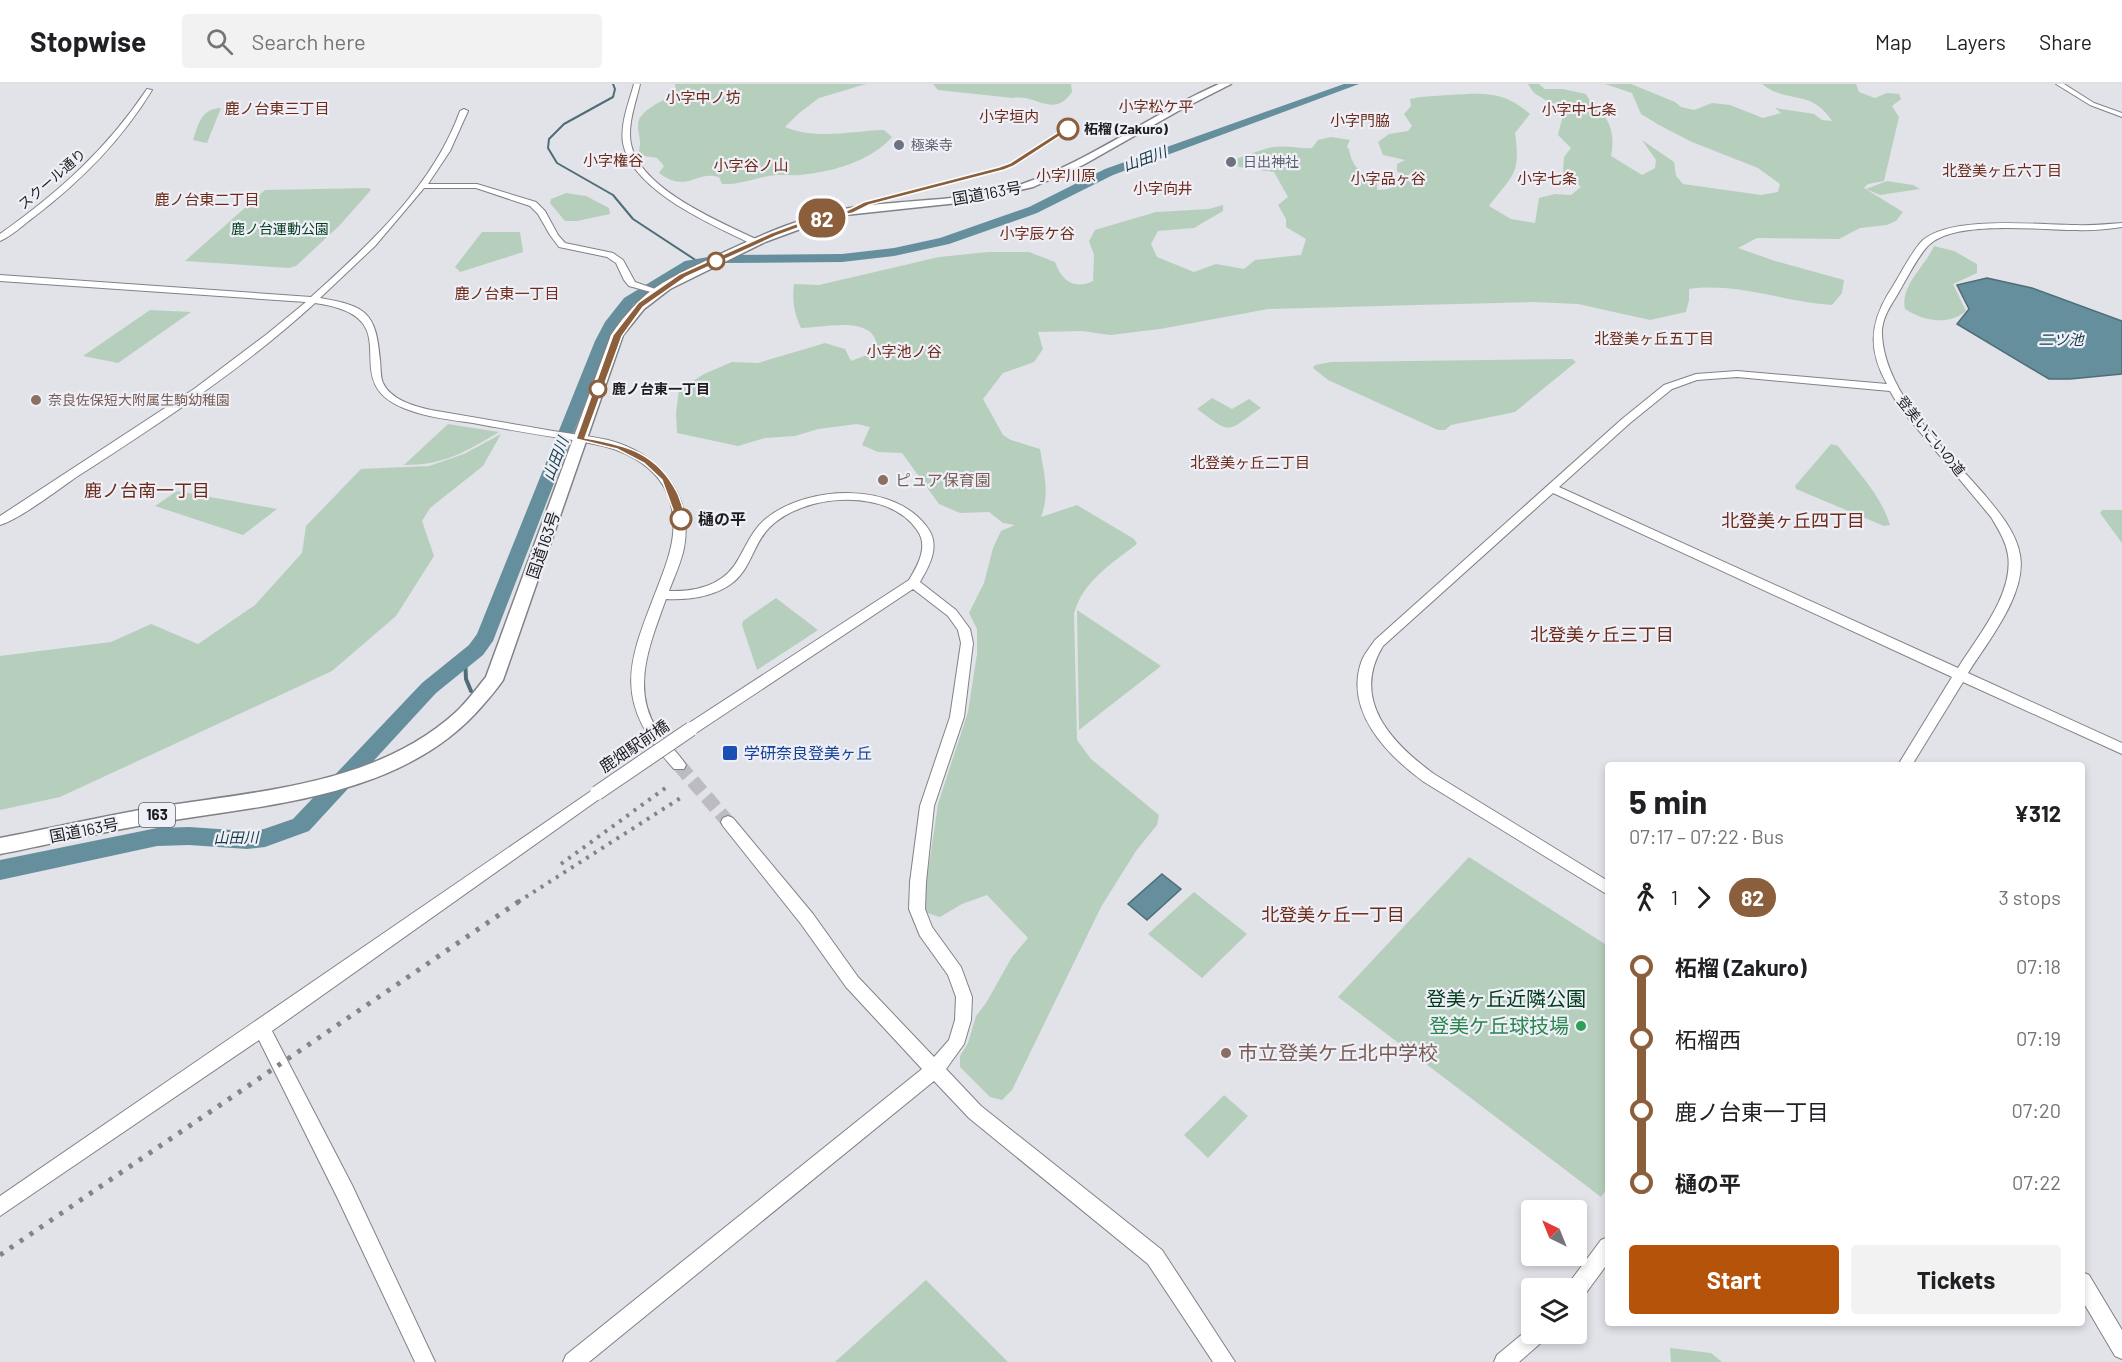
<!DOCTYPE html>
<html lang="en">
<head>
<meta charset="utf-8">
<style>
	:root { --surface:#fff; --page:#f2f2f2; --text:#202124; --muted:#757577; --line:#e0e0e0; --accent:#b45309 }
	body { margin:0; font-family:Barlow,"Noto Sans JP",sans-serif; background:var(--page); color:var(--text); height:100vh; display:flex; flex-direction:column; font-size:22px; white-space:nowrap }
	* { box-sizing:border-box; margin:0 }
	p { font-size:20px; color:var(--muted) }
	.icon { flex:none; width:33px; height:33px; fill:none; stroke:currentColor; stroke-width:2; stroke-linecap:round; stroke-linejoin:round }
	.map { position:relative; flex:1; overflow:hidden }
	.sheet { position:absolute; left:1605px; top:678px; width:480px; height:564px; display:flex; flex-direction:column; background:var(--surface); border-radius:6px; box-shadow:0 3px 9px #0003 }
	.sheet>* { flex:none }
	.badge { padding:0 12px; border-radius:20px; font-size:21px; line-height:39px }
	.needle { width:39px; rotate:317deg }
	.tools { position:absolute; left:1521px; top:1116px; display:grid; gap:12px }
	.tools a { display:grid; place-items:center; width:66px; height:66px; border-radius:6px; background:var(--surface); box-shadow:0 3px 9px #0003; font-size:30px }
	.map>.badge { position:absolute; translate:-50% -50%; box-shadow:0 0 0 3px #fff }
	.legs { display:flex; align-items:center; gap:9px; height:66px; padding:0 24px; font-size:20px }
	.legs p { margin-inline-start:auto }
	.headline { display:flex; align-items:center; justify-content:space-between; height:102px; padding:0 24px }
	h1 { font-size:33px; font-weight:700; line-height:45px }
	.action { display:flex; gap:12px; margin-top:auto; padding:12px 24px }
	.action a { flex:1; height:69px; border-radius:6px; background:var(--accent); color:#fff; font-size:24px; font-weight:700; line-height:69px; text-align:center }
	.action a+a { background:var(--page); color:var(--text) }
	ul { padding:0 24px; list-style:none }
	li { display:flex; align-items:center; gap:21px; height:72px; font-size:22px }
	li i { display:grid; place-items:center; width:9px; height:100%; margin:0 8px; background:currentColor }
	li i::after { content:''; width:15px; height:15px; margin:-8px; border:4px solid; border-radius:50%; background:var(--surface) }
	li p { margin-inline-start:auto }
	li:first-child i { background:linear-gradient(#0000 50%,currentColor 0) }
	li:last-child i { background:linear-gradient(currentColor 50%,#0000 0) }
	header { display:flex; align-items:center; gap:36px; box-sizing:border-box; height:84px; padding:0 30px; background:var(--surface); border-bottom:2px solid var(--line) }
	header strong { font-size:28px }
	nav { display:flex; gap:33px; margin-inline-start:auto; font-size:21px }
	.search { width:420px; height:54px; background:var(--page); display:flex; align-items:center; gap:15px; box-sizing:border-box; padding:0 21px; border-radius:6px; color:var(--muted); font-size:22px }
	.map>svg:first-child { display:block }
	.green { fill:#b6cfbc }
	.water { fill:#658f9d; stroke:#4f6d77; stroke-width:1.5 }
	.lines { fill:none; stroke-linecap:round; stroke-linejoin:round }
	.stream-far1 { stroke:#4f6d77; stroke-width:2 }
	.stream { stroke:#4f6d77; stroke-width:4 }
	.river { fill:#658f9d; fill-rule:evenodd }
	.tertiary-tunnel { stroke:#bbbbc1; stroke-width:14; stroke-dasharray:14 7; stroke-linecap:butt }
	.tertiary-casing { stroke:#818188; stroke-width:2 }
	.trunk-casing { stroke:#818188; stroke-width:3 }
	.tertiary { fill:#fff; fill-rule:evenodd }
	.trunk { fill:#fff; fill-rule:evenodd }
	.rail-far1 { stroke:#838388; stroke-width:4; stroke-dasharray:3 6; stroke-linecap:butt }
	.rail { stroke:#838388; stroke-width:5; stroke-dasharray:4 8; stroke-linecap:butt }
	.tertiary-bridge-casing { stroke:#818188; stroke-width:16; stroke-linecap:butt }
	.tertiary-bridge { stroke:#fff; stroke-width:14 }
	.line-1 { fill:#8b5e3c; stroke:#fff; stroke-width:1.5 }
	.stop-1-dot { fill:#fff; stroke:#8b5e3c; stroke-width:3 }
	.worship-dot { fill:#6b7280; stroke:#efeff7; stroke-width:2 }
	.education-dot { fill:#8d6e63; stroke:#efeff7; stroke-width:2 }
	.transit-dot { fill:#1a4fb4; stroke:#efeff7; stroke-width:2 }
	.leisure-dot { fill:#2e9e5b; stroke:#efeff7; stroke-width:2 }
	.labels { text-anchor:middle; stroke-width:4.5; stroke-linejoin:round; paint-order:stroke }
	.far-stop-label { font-size:14px; font-weight:bold; fill:#1d1d1f; stroke:#efeff7; text-anchor:start }
	.far-worship-label { font-size:14px; fill:#5b616d; stroke:#efeff7; text-anchor:start }
	.far-street-label { font-size:14px; fill:#1d1d1f; stroke:#efeff7 }
	.far-park-label { font-size:14px; fill:#003b1b; stroke:#efeff7 }
	.far-education-label { font-size:14px; fill:#785e54; stroke:#efeff7; text-anchor:start }
	.far-neighbourhood-label { font-size:15px; fill:#6d2b18; stroke:#efeff7 }
	.far-water-label { font-size:15px; font-style:italic; fill:#153c48; stroke:#efeff7 }
	.shield { fill:#efeff7; stroke:#5c5c60; stroke-width:1.5 }
	.shield-label { font-size:15px; font-weight:bold; fill:#1d1d1f }
	.street-label { font-size:16px; fill:#1d1d1f; stroke:#efeff7 }
	.education-label { font-size:16px; fill:#785e54; stroke:#efeff7; text-anchor:start }
	.stop-label { font-size:16px; font-weight:bold; fill:#1d1d1f; stroke:#efeff7; text-anchor:start }
	.transit-label { font-size:16px; fill:#164399; stroke:#efeff7; text-anchor:start }
	.neighbourhood-label { font-size:18px; fill:#6d2b18; stroke:#efeff7 }
	.near-park-label { font-size:20px; fill:#003b1b; stroke:#efeff7 }
	.near-leisure-label { font-size:20px; fill:#27864d; stroke:#efeff7; text-anchor:end }
	.near-education-label { font-size:20px; fill:#785e54; stroke:#efeff7; text-anchor:start }
</style>
</head>
<body>
<header>
<strong>Stopwise</strong>
<div class="search"><svg class="icon" aria-label="search" viewBox="0 0 24 24"><circle cx="10" cy="10" r="6"/><path d="M15 15l6 6"/></svg>Search here</div>
<nav><a>Map</a><a>Layers</a><a>Share</a></nav>
</header>
<div class="map">
<svg width="2122" height="1278" viewBox="0 0 2122 1278">
	<rect width="100%" height="100%" fill="#e2e2e9"/>
	<path class="green" d="M675,0H866L819,14L798,30L785,43C815,56 852,47 884,46L892,53C870,78 831,88 800,91C792,92 784,90 776,91C757,93 741,101 722,100L719,93C695,86 688,110 659,89L664,82L657,74L638,71C642,56 639,56 638,43C636,26 665,17 676,8Z
		M933,0H1071L1072,8C1054,35 1036,10 1013,14L938,6Z
		M1528,0H1539L1545,5H1563L1586,10C1590,19 1596,22 1602,29C1613,42 1614,56 1611,72L1642,91L1655,84L1656,76L1642,56L1674,78L1676,92L1683,100L1761,111L1778,108L1780,100L1758,84L1692,58L1659,41L1641,30L1632,9L1605,0H1631L1675,18L1681,23L1694,26L1712,19L1730,21L1763,34L1781,29L1775,24L1814,30L1822,36L1832,37C1811,4 1786,20 1762,0H1856L1859,8L1875,14L1887,9L1899,10L1901,15L1892,22L1899,33L1884,97L1868,100L1864,104L1903,128L1896,137L1887,141L1860,144L1839,155L1757,154L1738,164L1775,177L1844,196L1842,209L1832,221C1784,218 1737,198 1689,205V216L1686,228L1650,236L1578,220L1533,218L1417,221L1268,225L1160,245L1110,251L1082,247L1038,248L1043,265L1034,278L1003,289L983,315L1003,351L1011,356L1040,365C1044,389 1050,410 1041,433L1077,421L1134,455L1137,460C1112,479 1082,498 1074,530L1077,656L1091,675L1159,731L1157,741L1136,767L1101,823L1012,1006L1002,1016L990,1013L960,983V972L968,959L976,932L986,919L1012,873L1028,854L987,811L962,820L940,833L924,828L925,808L938,720L968,628L977,570V545L969,529L984,499L993,464L1001,447L1015,441L1003,439L989,428L960,429L939,420L902,369L878,368L862,361L870,343L857,340L818,345L795,352L765,354L738,362L677,349L676,329L679,306L704,290L732,278L758,279L825,259L845,265L851,277L877,267C879,229 824,244 801,244C794,229 792,217 794,200L819,201L939,173L988,168H1029L1055,178C1062,197 1074,206 1093,197L1094,171L1089,157L1095,146L1156,128L1209,125L1223,121V127L1194,144L1158,147L1151,160L1157,173L1194,188L1216,180L1244,185L1255,176L1301,171L1306,155L1286,143V135L1278,121L1288,113L1274,88L1239,83L1233,76C1247,72 1261,65 1274,63C1288,61 1299,65 1312,64L1318,56L1331,53L1350,56L1347,62C1350,67 1350,71 1352,76C1356,86 1368,94 1377,99V106C1390,106 1397,103 1405,93L1397,87V80L1405,76L1383,71L1378,58L1389,50L1408,47L1412,42L1404,30L1411,22L1410,15C1423,12 1435,12 1449,11C1481,9 1504,6 1530,30L1515,49C1521,91 1513,90 1489,122L1511,135L1535,139L1539,114L1555,110L1571,111L1581,103L1563,89L1564,73L1571,64L1558,51L1564,27L1534,9Z
		M221,24L207,59L193,56C199,39 201,25 221,24Z
		M1887,97L1913,101L1920,105L1880,111L1866,105Z
		M369,104L371,106L339,142L296,182L289,184L185,177L265,106Z
		M566,109L586,112L609,124L610,130L577,137H565L550,119L551,115Z
		M482,148H520L523,168L460,188L455,183Z
		M1934,162L1954,167L1977,180V189L1953,200L1966,227C1949,242 1923,237 1905,225C1900,201 1925,183 1934,162Z
		M150,226L191,228L118,279L83,272Z
		M1572,275L1576,278L1515,328L1451,341L1445,346H1438L1328,296L1313,284L1315,281L1331,278Z
		M1212,314L1232,325L1249,315L1261,324C1225,348 1234,352 1197,325Z
		M448,340L499,348C465,368 445,381 404,381Z
		M501,350L483,382L430,424L422,437L434,472L396,532L332,587L60,713L0,726V572L111,558L151,540L198,560L255,521L302,469L306,442L361,385L429,382L464,370Z
		M1831,360L1838,362C1857,387 1881,411 1890,441L1884,442L1796,405L1795,402Z
		M177,407L277,425L243,451L155,422Z
		M2102,426H2122V459L2100,429Z
		M776,514L818,546L757,586L742,541L743,537Z
		M1077,526L1161,582L1079,646Z
		M1469,773L1608,862V1103L1601,1113L1338,913Z
		M1194,808L1247,850L1202,894L1148,850Z
		M1224,1011L1248,1032L1208,1074L1184,1051Z
		M926,1196L1008,1278H835Z
		M1670,1264L1711,1269L1722,1278H1671Z"/>
	<path class="water" d="M1987,194L2032,204L2122,237V290L2070,295H2049L1957,240L1969,225L1957,201Z
		M1162,790L1181,805L1147,836L1128,820Z"/>
	<g class="lines">
		<path class="stream-far1" d="M613,0L615,5L613,13L564,40L549,55L548,64L557,79L613,111L633,135L697,177"/>
		<path class="stream" d="M465,574L466,595L471,607"/>
		<path class="river" d="M1344,0H1359L1113,91L1037,129L949,160L894,172L842,178L720,179L694,183L634,220L619,239L609,257L493,557L483,571L436,609L309,747L265,763L247,765L189,761L157,762L0,796V776L157,744L189,743L247,747L264,745L293,735L422,599L469,561L477,550L595,257L605,238L624,214L685,177L720,171L842,170L894,164L940,154L1029,123L1105,85Z"/>
		<path class="tertiary-tunnel" d="M679,681L728,738"/>
		<defs>
			<path id="tertiary" d="M634,0H640C636,18 627,41 631,60C640,105 720,138 758,156V160H752C713,141 632,107 623,59C620,40 629,18 634,0Z
				M2056,0H2064L2094,19L2122,29V33L2090,21Z
				M147,5L152,6C121,57 81,97 34,133C23,141 12,152 0,157V150C59,108 106,66 147,5Z
				M464,25L468,27L450,67L428,100H477L536,118L545,127L558,151L565,159L613,169L623,176L635,198L658,206V210L629,202L624,196L616,179L607,173L559,163L550,151L538,130L530,122L476,104H424L375,162L320,214C367,222 376,229 380,276C381,283 380,292 383,299C391,316 414,322 431,326C472,333 512,340 553,347C571,350 590,352 608,356C658,369 694,410 684,464C681,479 674,493 669,507C697,508 725,501 739,474C747,460 754,443 768,433C810,401 894,398 927,443C941,461 930,481 920,498L956,526L970,545L973,559L964,633L934,722L926,798L925,825L932,843L961,883L972,913L971,936L964,960L946,985L981,1022L1162,1166L1235,1278H1213L1148,1180L969,1034L934,997L589,1278H563L566,1271L922,985L846,903L801,840L723,742L721,738L723,734L728,732L733,734L813,830L858,893L934,973L949,956L955,936L956,913L948,891L920,852L909,825L910,798L920,722L950,633L961,559L958,546L948,532L913,505L696,649L691,650L684,645L686,641L909,496C918,481 929,462 917,446C888,403 803,409 769,444C753,460 751,486 731,500C713,513 688,516 666,515C651,557 630,604 657,645C665,658 678,668 686,681L684,685H674C605,609 633,571 664,486C673,462 678,437 668,411C660,390 640,375 619,367C602,360 584,358 566,355C535,350 504,345 473,339C450,336 427,333 406,325C331,297 416,233 315,219C243,285 160,339 78,392C59,405 20,435 0,441V432L194,305L267,250L306,218L0,197V191L311,213C369,161 433,102 460,27Z
				M2122,139V143C2107,145 2092,147 2077,146C2040,146 1957,136 1930,160C1919,169 1904,200 1896,213C1889,224 1881,237 1882,251C1885,310 1946,366 1983,409C1998,427 2016,447 2020,471C2027,510 1988,557 1968,589L2122,659V670L1963,598L1912,681H1898L1952,593L1553,409L1383,562C1350,616 1392,659 1434,690L1608,797V811L1424,698C1387,671 1343,626 1362,576C1365,569 1371,562 1375,556L1622,335L1664,301L1696,290L1737,287L1887,300C1869,268 1869,242 1888,210C1897,197 1912,166 1923,156C1953,131 2038,141 2076,141C2091,142 2107,140 2122,139ZM1737,293L1890,307L1900,324L1991,433C1998,445 2006,457 2008,471C2014,510 1977,553 1958,584L1559,403L1630,339L1672,305L1697,296Z
				M597,703L602,705L604,709L602,713L272,947L352,1101L435,1278H415L338,1115L259,956L0,1132V1112Z
				M1608,1153V1179L1583,1213L1576,1216V1204H1567L1569,1199L1601,1156Z
				M2082,1188L2089,1191L2122,1246V1275L2115,1272L2082,1216Z
				M1532,1242V1250H1546L1543,1257L1519,1278H1494L1497,1271Z"/>
			<path id="trunk" d="M1219,0H1231L1180,26L1083,81L1033,103L967,118L845,131L814,140L765,158L670,205L644,225L623,251L503,596C497,605 490,613 483,621C404,714 268,720 156,739C104,747 52,760 0,770V754C52,744 104,732 157,723C258,707 376,701 456,628C467,618 476,605 486,593L611,251C621,236 633,222 647,210C667,194 691,184 714,173C761,151 811,128 864,122C918,115 973,117 1025,99C1094,75 1153,29 1219,0Z"/>
		</defs>
		<use href="#tertiary" class="tertiary-casing"/>
		<use href="#trunk" class="trunk-casing"/>
		<use href="#tertiary" class="tertiary"/>
		<use href="#trunk" class="trunk"/>
		<path class="rail-far1" d="M561,780L668,702
			M518,818L682,713"/>
		<path class="rail" d="M0,1171L521,816"/>
		<defs>
			<path id="tertiary-bridge" d="M597,709L691,645"/>
		</defs>
		<use href="#tertiary-bridge" class="tertiary-bridge-casing"/>
		<use href="#tertiary-bridge" class="tertiary-bridge"/>
	</g>
	<path class="line-1" d="M1066,43L1071,45L1014,82L1004,86L869,121L853,129L814,138L776,152L686,193L643,223L622,252L585,354C627,361 658,369 678,410C681,418 686,429 684,437H677L662,396L644,379L617,365L576,355L613,251L638,219L680,190L771,149L809,135L848,126L864,118L999,83L1010,79Z"/>
	<g class="stop-1-dot">
		<circle cx="1068" cy="45" r="10"/>
		<circle cx="716" cy="177" r="8"/>
		<circle cx="598" cy="305" r="8"/>
		<circle cx="681" cy="435" r="10"/>
	</g>
	<g class="worship-dot">
		<circle cx="899" cy="61" r="6"/>
		<circle cx="1231" cy="78" r="6"/>
	</g>
	<g class="education-dot">
		<circle cx="36" cy="316" r="6"/>
		<circle cx="883" cy="396" r="6"/>
		<circle cx="1226" cy="969" r="6"/>
	</g>
	<rect class="transit-dot" x="722" y="661" width="16" height="16" rx="3"/>
	<circle class="leisure-dot" cx="1581" cy="942" r="6"/>
	<g class="labels">
		<g class="far-stop-label">
			<text x="1084" y="50">柘榴 (Zakuro)</text>
			<text x="612" y="310">鹿ノ台東一丁目</text>
		</g>
		<g class="far-worship-label">
			<text x="911" y="66">極楽寺</text>
			<text x="1243" y="83">日出神社</text>
		</g>
		<g class="far-street-label">
			<text transform="translate(52 95) rotate(-41)" y="5">スクール通り</text>
			<text transform="translate(1931 352) rotate(51)" y="5">登美いこいの道</text>
		</g>
		<g class="far-park-label">
			<text x="280" y="150">鹿ノ台運動公園</text>
		</g>
		<g class="far-education-label">
			<text x="48" y="321">奈良佐保短大附属生駒幼稚園</text>
		</g>
		<g class="far-neighbourhood-label">
			<text x="703" y="19">小字中ノ坊</text>
			<text x="1156" y="28">小字松ケ平</text>
			<text x="277" y="30">鹿ノ台東三丁目</text>
			<text x="1579" y="31">小字中七条</text>
			<text x="1009" y="38">小字垣内</text>
			<text x="1360" y="42">小字門脇</text>
			<text x="613" y="82">小字権谷</text>
			<text x="751" y="87">小字谷ノ山</text>
			<text x="2002" y="92">北登美ヶ丘六丁目</text>
			<text x="1066" y="97">小字川原</text>
			<text x="1388" y="100">小字品ヶ谷</text>
			<text x="1547" y="100">小字七条</text>
			<text x="1163" y="110">小字向井</text>
			<text x="207" y="121">鹿ノ台東二丁目</text>
			<text x="1037" y="155">小字辰ケ谷</text>
			<text x="507" y="215">鹿ノ台東一丁目</text>
			<text x="1654" y="260">北登美ヶ丘五丁目</text>
			<text x="904" y="273">小字池ノ谷</text>
			<text x="1250" y="384">北登美ヶ丘二丁目</text>
		</g>
		<g class="far-water-label">
			<text transform="translate(1145 75) rotate(-20)" y="5">山田川</text>
			<text x="2061" y="261">二ツ池</text>
			<text transform="translate(556 375) rotate(-69)" y="5">山田川</text>
			<text transform="translate(236 754) rotate(-1)" y="5">山田川</text>
		</g>
		<rect class="shield" x="139" y="719" width="36" height="24" rx="4.5"/>
		<g class="shield-label">
			<text x="157" y="736">163</text>
		</g>
		<g class="street-label">
			<text transform="translate(987 109) rotate(-10)" y="6">国道163号</text>
			<text transform="translate(543 461) rotate(-71)" y="6">国道163号</text>
			<text transform="translate(634 662) rotate(-34)" y="6">鹿畑駅前橋</text>
			<text transform="translate(84 746) rotate(-11)" y="6">国道163号</text>
		</g>
		<g class="education-label">
			<text x="895" y="402">ピュア保育園</text>
		</g>
		<g class="stop-label">
			<text x="698" y="441">樋の平</text>
		</g>
		<g class="transit-label">
			<text x="744" y="675">学研奈良登美ヶ丘</text>
		</g>
		<g class="neighbourhood-label">
			<text x="147" y="413">鹿ノ台南一丁目</text>
			<text x="1793" y="443">北登美ヶ丘四丁目</text>
			<text x="1602" y="557">北登美ヶ丘三丁目</text>
			<text x="1333" y="837">北登美ヶ丘一丁目</text>
		</g>
		<g class="near-park-label">
			<text x="1506" y="922">登美ヶ丘近隣公園</text>
		</g>
		<g class="near-leisure-label">
			<text x="1569" y="949">登美ケ丘球技場</text>
		</g>
		<g class="near-education-label">
			<text x="1238" y="976">市立登美ケ丘北中学校</text>
		</g>
	</g>
</svg>
<div class="tools">
<a><svg class="needle" viewBox="-14 -14 28 28"><path d="M0-13l5 13h-10z" fill="#e53935"/><path d="M0 13l5-13h-10z" fill="#757577"/></svg></a>
<a><svg class="icon" aria-label="layers" viewBox="0 0 24 24"><path d="M12 4l9 5-9 5-9-5zM3 14l9 5 9-5"/></svg></a>
</div>
<b class="badge" style="left:822px;top:134px;background:#8b5e3c;color:#fff">82</b>
<section class="sheet">
<div class="headline"><div><h1>5 min</h1><p>07:17 – 07:22 · Bus</p></div><b>¥312</b></div>
<div class="legs"><svg class="icon" aria-label="walk" viewBox="0 0 24 24"><circle cx="13" cy="4" r="2"/><path d="M13 8l-2 6 4 7M11 14l-3 7M7 12l3-4h3l4 4"/></svg>1<svg class="icon" aria-label="forward" viewBox="0 0 24 24"><path d="M9 5l7 7-7 7"/></svg><b class="badge" style="background:#8b5e3c;color:#fff">82</b><p>3 stops</p></div>
<ul>
<li><i style="color:#8b5e3c"></i><b>柘榴 (Zakuro)</b><p>07:18</p></li>
<li><i style="color:#8b5e3c"></i><span>柘榴西</span><p>07:19</p></li>
<li><i style="color:#8b5e3c"></i><span>鹿ノ台東一丁目</span><p>07:20</p></li>
<li><i style="color:#8b5e3c"></i><b>樋の平</b><p>07:22</p></li>
</ul>
<div class="action"><a>Start</a><a>Tickets</a></div>
</section>
</div>
</body>
</html>
